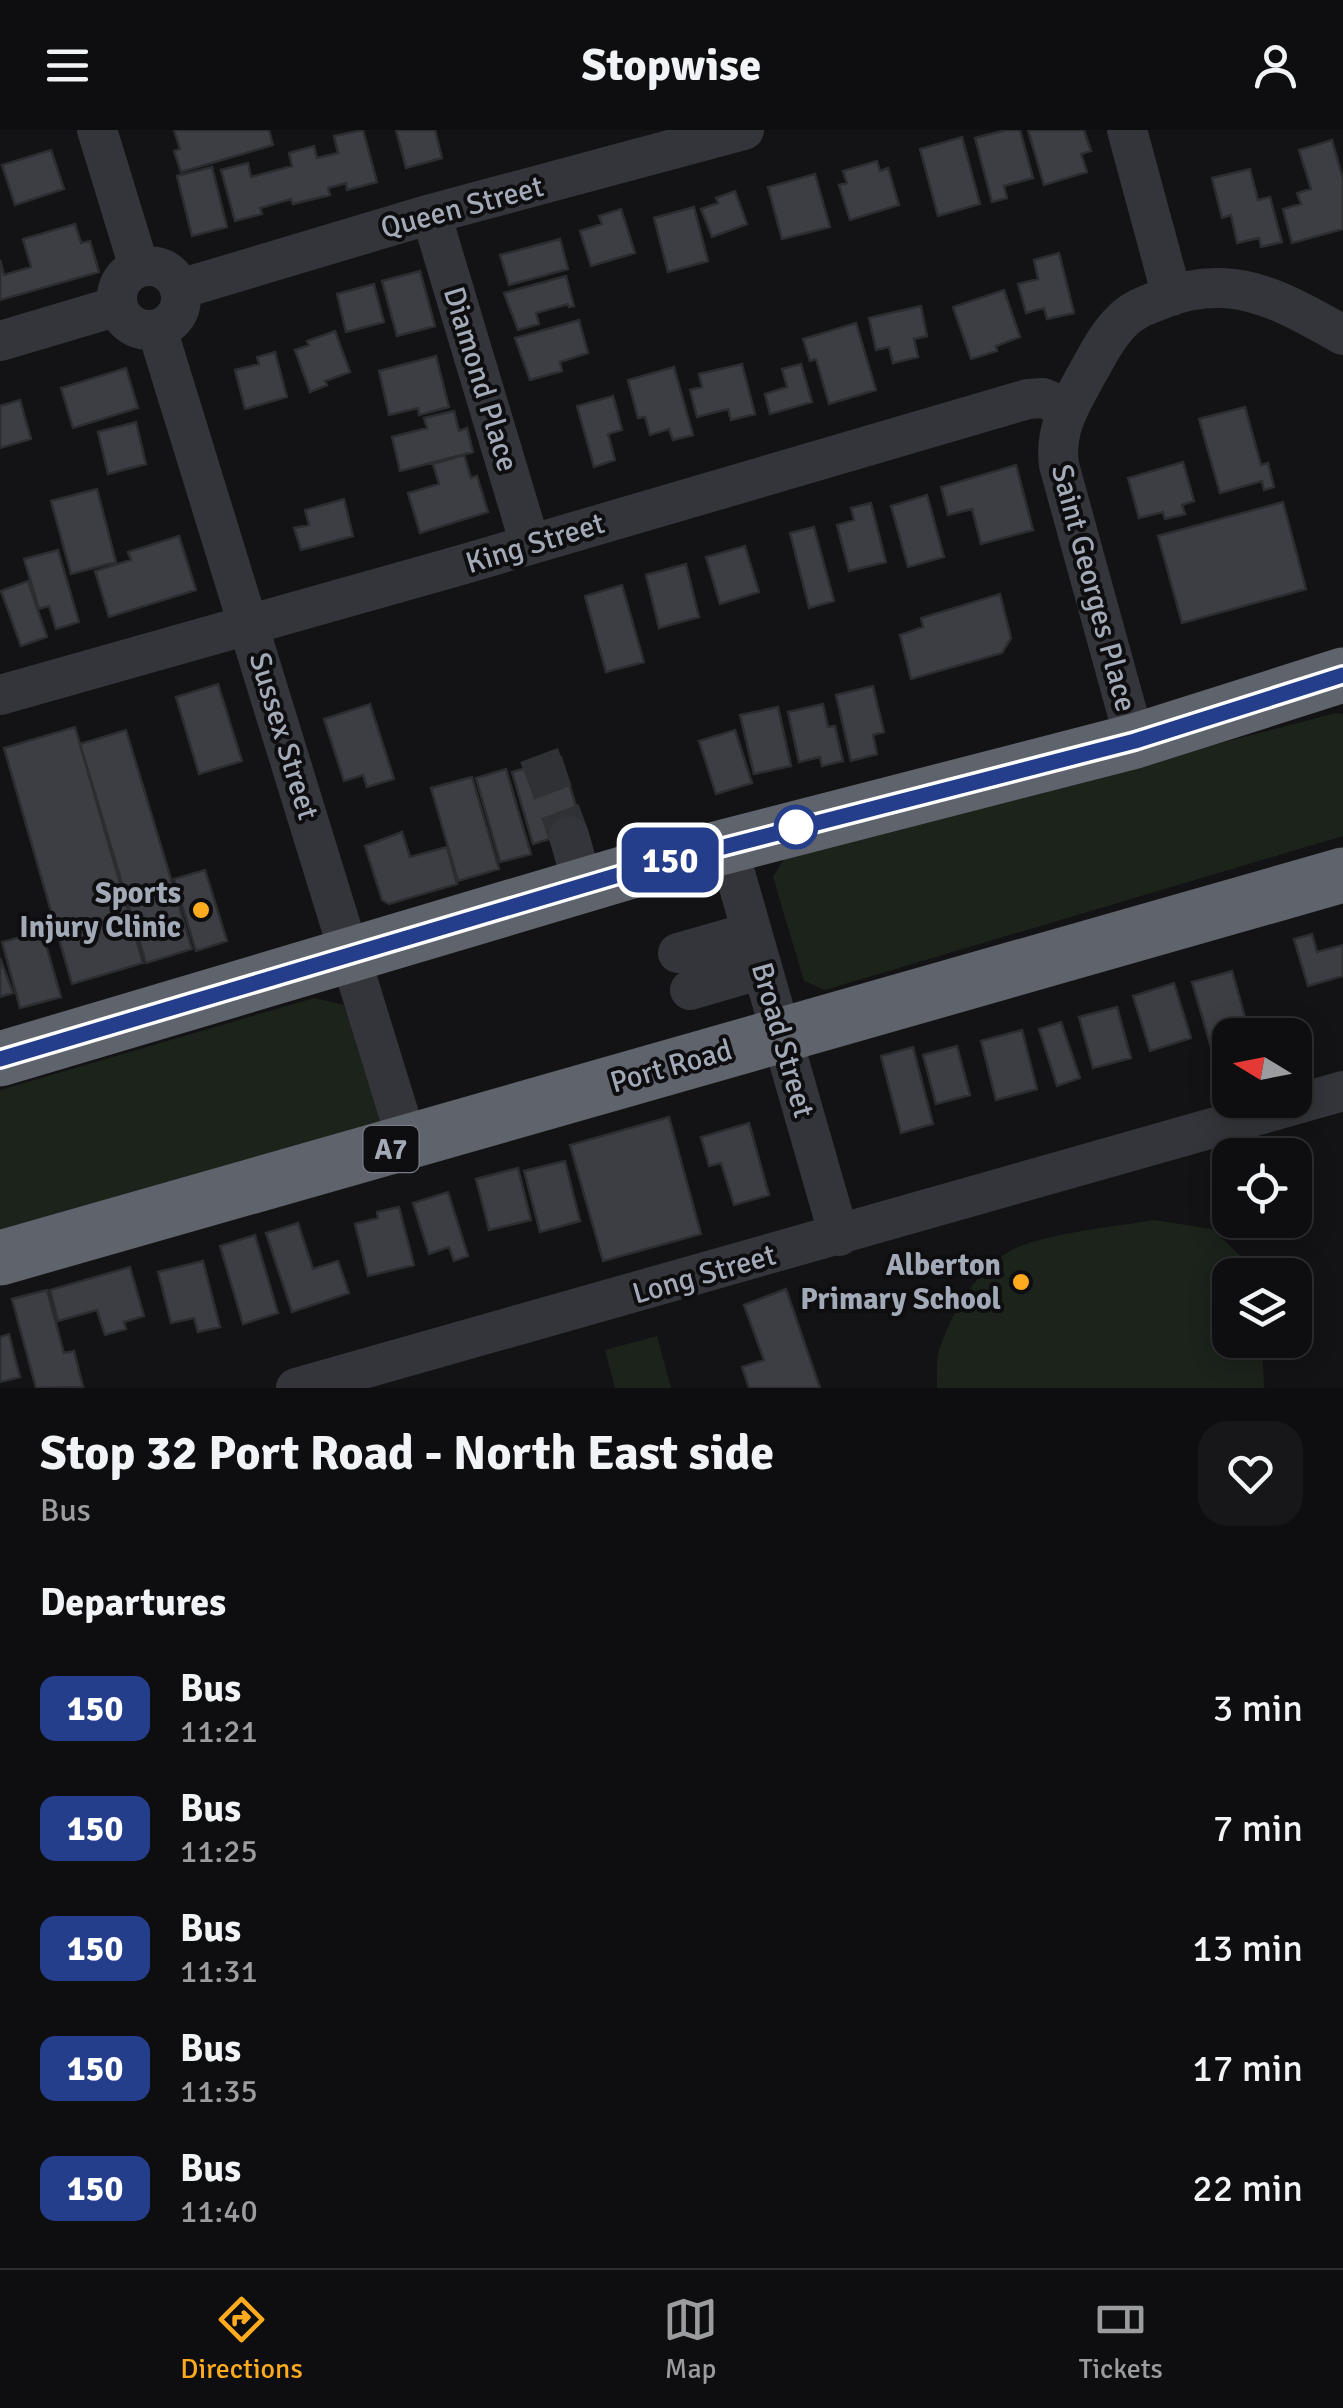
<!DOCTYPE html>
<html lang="en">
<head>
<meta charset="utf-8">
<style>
	:root { --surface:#0e0e10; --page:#171719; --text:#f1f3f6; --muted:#9b9c9f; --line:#2e2e30; --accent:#ffab20 }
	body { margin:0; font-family:Signika,sans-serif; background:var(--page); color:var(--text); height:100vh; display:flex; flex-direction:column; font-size:38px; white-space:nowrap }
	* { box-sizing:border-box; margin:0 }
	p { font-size:32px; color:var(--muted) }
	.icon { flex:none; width:55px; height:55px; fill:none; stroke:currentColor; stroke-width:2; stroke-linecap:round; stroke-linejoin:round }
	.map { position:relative; height:1258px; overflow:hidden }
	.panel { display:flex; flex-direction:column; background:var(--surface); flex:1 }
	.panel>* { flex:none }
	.badge { padding:0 20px; border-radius:15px; font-size:35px; line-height:65px }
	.needle { width:65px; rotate:280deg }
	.buttons { position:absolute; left:1212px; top:888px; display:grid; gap:20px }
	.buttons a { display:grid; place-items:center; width:100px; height:100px; border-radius:20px; background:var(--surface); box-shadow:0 5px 25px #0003,0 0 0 2px var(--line); font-size:50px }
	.map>.badge { position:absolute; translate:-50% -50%; box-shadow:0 0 0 5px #fff }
	h2 { padding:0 40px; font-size:38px; line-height:90px }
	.round { display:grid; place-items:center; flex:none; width:105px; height:105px; border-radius:30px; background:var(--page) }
	.overview { display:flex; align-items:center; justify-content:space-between; height:170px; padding:0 40px }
	h1 { font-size:48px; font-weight:800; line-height:75px }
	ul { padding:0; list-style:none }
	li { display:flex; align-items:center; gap:30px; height:120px; padding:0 40px }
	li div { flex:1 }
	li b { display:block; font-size:38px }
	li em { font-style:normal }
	li .badge { min-width:110px; font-weight:700; text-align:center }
	header { display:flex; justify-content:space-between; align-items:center; height:130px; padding:0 40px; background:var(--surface); font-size:45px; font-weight:800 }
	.tab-bar { display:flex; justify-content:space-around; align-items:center; height:140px; border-top:2px solid var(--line); background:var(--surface); font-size:28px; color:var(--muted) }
	.tab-bar a { display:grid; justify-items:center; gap:5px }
	.tab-bar .current { color:var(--accent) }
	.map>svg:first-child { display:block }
	.green { fill:#1b231b }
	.building { fill:#3c3e43; stroke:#2c2d31; stroke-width:2.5 }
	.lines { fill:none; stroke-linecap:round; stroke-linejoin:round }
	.minor-tunnel { stroke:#303135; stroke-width:40; stroke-dasharray:40 20; stroke-linecap:butt }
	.minor { stroke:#33353a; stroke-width:40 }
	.highway { stroke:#5f636b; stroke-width:55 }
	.line-casing { stroke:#fff; stroke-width:22 }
	.line { stroke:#243e8c; stroke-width:15 }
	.stop-dot { fill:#fff; stroke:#243e8c; stroke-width:5 }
	.poi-dot { fill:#ffab20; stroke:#0e0e10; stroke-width:4 }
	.labels { text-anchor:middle; stroke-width:8; stroke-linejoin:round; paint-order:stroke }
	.shield { fill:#0e0e10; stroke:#767b85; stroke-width:2.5 }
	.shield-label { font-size:28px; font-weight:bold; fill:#a3aab7 }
	.street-label { font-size:30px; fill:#a3aab7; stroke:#0e0e10 }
	.poi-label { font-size:30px; font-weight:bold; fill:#a3aab7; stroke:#0e0e10; text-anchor:end }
</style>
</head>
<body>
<header><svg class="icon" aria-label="menu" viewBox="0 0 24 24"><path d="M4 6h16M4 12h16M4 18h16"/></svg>Stopwise<svg class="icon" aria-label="person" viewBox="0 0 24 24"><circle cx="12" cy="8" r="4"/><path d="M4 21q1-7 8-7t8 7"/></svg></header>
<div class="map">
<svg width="1343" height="1258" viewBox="0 0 1343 1258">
	<rect width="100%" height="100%" fill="#131315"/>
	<path class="green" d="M1336,583L1343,584V706L825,860L804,851L773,747L786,726Z
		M314,868L344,875L382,994L0,1106V960Z
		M1154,1090L1212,1099L1246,1131L1250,1145H1230V1210H1262L1264,1258H937C937,1246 936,1231 939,1220C951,1183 976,1141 1010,1121C1039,1104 1119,1096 1154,1090Z
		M657,1206L671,1258H615L605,1220Z"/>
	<path class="building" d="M174,0H269L273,15L181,42L174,21L180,19Z
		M363,0L377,52L347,60L346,53L328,58L330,65L293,74L291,69L260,78L262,84L235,91L221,40L248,33L251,47L292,36L289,23L314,16L317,28L338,23L334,6Z
		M396,0H435L442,28L406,38Z
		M1006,0H1020L1033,48L1004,56L1007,68L992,72L975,8Z
		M1028,0H1084L1091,21L1081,24L1087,42L1044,55Z
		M962,7L980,74L938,86L920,19Z
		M1332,10L1343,49V99L1292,113L1283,79L1301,74L1297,63L1311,59L1299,20Z
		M51,20L64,59L15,75L2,35Z
		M877,31L880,41L888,38L899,75L850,90L839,55L847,53L843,41Z
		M212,37L227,97L192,106L177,46Z
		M1250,39L1258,70L1270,67L1282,112L1261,117L1259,108L1237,113L1231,85L1222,88L1212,48Z
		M815,44L830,97L782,109L768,57Z
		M735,61L747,94L712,107L701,79L718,73L716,68Z
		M694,77L708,131L668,142L654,88Z
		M621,79L635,123L591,136L580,101L602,94L599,86Z
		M75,94L81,113L90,111L99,142L0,170V130L4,145L31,137L23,109Z
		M560,109L568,139L509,155L500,125Z
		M1059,123L1074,183L1047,189L1044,178L1026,183L1018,154L1038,149L1034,130Z
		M420,141L435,196L397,206L382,151Z
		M566,146L574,176L569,177L568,174L536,183L539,194L518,200L504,163Z
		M374,154L384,192L346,202L337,164Z
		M1004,160L1020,207L996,216L997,221L971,229L953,177Z
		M921,176L927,206L914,209L918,227L893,233L889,217L876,220L869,188Z
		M579,190L588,223L560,232L562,241L530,250L515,208Z
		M856,193L876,260L829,274L816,229L810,231L803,209Z
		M335,201L350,242L325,251L327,255L310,262L295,220L309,215L307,211Z
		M275,222L287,267L245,279L235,240L259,234L257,227Z
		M436,226L449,277L419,285L418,278L389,285L379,241Z
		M742,234L755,284L731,290L728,279L697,287L690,260L702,257L699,244Z
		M801,234L812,272L770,284L765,264L787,257L782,239Z
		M674,237L693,305L673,310L669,299L650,305L645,287L638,288L628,250Z
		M126,238L138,278L73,298L61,258Z
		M613,266L622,300L608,304L615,330L594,337L577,276Z
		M20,270L31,309L0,318V276Z
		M1245,277L1261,335L1268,333L1274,357L1264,360L1262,351L1220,363L1199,289Z
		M454,281L459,301L467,298L473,322L400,341L392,307L427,298L424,288Z
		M136,292L146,334L108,344L98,302Z
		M464,325L471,348L477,346L488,382L420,403L408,363L439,354L433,334Z
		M1183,332L1194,371L1182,375L1185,384L1165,389L1163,382L1139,388L1128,348Z
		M1016,335L1033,400L981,414L972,379L948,385L941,357Z
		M97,359L116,432L71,444L51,371Z
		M927,365L944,427L908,437L891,376Z
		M344,369L353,406L301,420L294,398L309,395L305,380Z
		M1283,372L1306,459L1182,493L1158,406Z
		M871,373L886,432L849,441L837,395L854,390L851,378Z
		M814,397L834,471L809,478L790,403Z
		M179,406L196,460L109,487L95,441L131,430L128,422Z
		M745,416L759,462L720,474L706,427Z
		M58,420L79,492L56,499L49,476L39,479L24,429Z
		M686,434L699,487L659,498L646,445Z
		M28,451L47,507L21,516L1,461Z
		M622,455L644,532L606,542L585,466Z
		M1000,464L1011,508L1002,523L911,549L900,505L923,497L921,488Z
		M218,554L242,631L199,644L176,567Z
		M873,556L884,602L873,605L877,624L851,631L836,565Z
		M370,574L394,649L367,657L363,645L344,651L324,589Z
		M823,574L828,597L835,596L843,631L822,636L820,627L799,632L788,582Z
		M778,577L791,636L754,644L740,585Z
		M75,597L143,833L72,854L4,618Z
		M126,600L192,819L146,833L80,614Z
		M735,600L752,653L716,664L699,611Z
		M561,627L583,699L533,714L512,642Z
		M506,639L531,724L500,732L476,648Z
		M472,647L499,739L458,751L431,658Z
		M402,702L410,727L447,717L457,754L389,774L382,770L365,716Z
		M205,740L227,811L196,821L174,749Z
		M42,801L61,867L20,878L2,812Z
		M1312,804L1317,822L1343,815V846L1308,856L1294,809Z
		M0,828L13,863L0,867Z
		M1232,841L1250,905H1230V911L1211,917L1192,852Z
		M1174,853L1191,908L1150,921L1133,866Z
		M1117,877L1131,928L1093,938L1079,887Z
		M1061,892L1080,948L1057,956L1039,899Z
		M1022,900L1037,959L996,970L981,911Z
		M957,916L970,965L936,974L923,925Z
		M913,917L933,994L901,1003L881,926Z
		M669,987L701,1104L603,1131L570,1015Z
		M749,993L769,1065L734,1075L721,1033L709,1036L701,1007Z
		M565,1031L580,1091L540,1102L524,1041Z
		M518,1038L531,1090L489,1100L476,1049Z
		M448,1062L468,1126L454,1131L449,1117L429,1124L413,1073Z
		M399,1077L414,1135L368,1146L355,1094L378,1088L377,1082Z
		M298,1093L313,1139L338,1131L349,1163L292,1182L266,1103Z
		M255,1105L278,1183L243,1194L220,1116Z
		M203,1131L220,1197L198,1202L194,1188L171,1193L158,1142Z
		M130,1137L144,1186L124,1192L126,1199L105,1205L97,1180L58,1191L50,1160Z
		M786,1159L820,1258H749L742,1237L764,1230L744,1175Z
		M47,1160L64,1223L74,1221L83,1257L36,1258L12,1169Z
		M9,1204L20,1247L0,1252V1207Z"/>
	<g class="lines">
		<path class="minor-tunnel" d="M539,625L569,706"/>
		<path class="minor" d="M97,0L139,137
			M1127,0L1172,166
			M431,84L530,414
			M117 168a32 32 0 1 1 64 0a32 32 0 1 1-64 0Z
			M180,159L431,84L744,0
			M157,199L408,1014
			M0,211L118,176
			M0,565L468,433L1028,269L1043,268L1068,278
			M1135,611L1059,335C1054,299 1071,273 1088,242C1098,225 1107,205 1122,191C1133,179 1148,175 1162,169C1233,141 1282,171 1343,205
			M569,706L583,755
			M727,715L839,1106
			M678,823L752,802
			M690,860L762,839
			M296,1258L1343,961"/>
		<path class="highway" d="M0,929L642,738L1135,611L1343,545
			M0,1128L1343,745"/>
	</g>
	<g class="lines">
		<defs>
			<path id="line" d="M0,929L642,738L1135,611L1343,545"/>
		</defs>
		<use href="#line" class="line-casing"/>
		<use href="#line" class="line"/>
	</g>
	<circle class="stop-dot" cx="796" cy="697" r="20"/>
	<g class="poi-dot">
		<circle cx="201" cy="780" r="10"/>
		<circle cx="1021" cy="1152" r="10"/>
	</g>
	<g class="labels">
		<rect class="shield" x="363.5" y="996" width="55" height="46" rx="8"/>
		<g class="shield-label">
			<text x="391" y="1029">A7</text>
		</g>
		<g class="street-label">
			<text transform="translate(462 77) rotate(-15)" y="10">Queen Street</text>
			<text transform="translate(481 249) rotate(73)" y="10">Diamond Place</text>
			<text transform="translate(535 413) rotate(-17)" y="10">King Street</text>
			<text transform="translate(1094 458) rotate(75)" y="10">Saint Georges Place</text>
			<text transform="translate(284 606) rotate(73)" y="10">Sussex Street</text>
			<text transform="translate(783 910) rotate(74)" y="10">Broad Street</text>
			<text transform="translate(671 936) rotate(-16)" y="10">Port Road</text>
			<text transform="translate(704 1144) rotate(-16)" y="10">Long Street</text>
		</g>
		<g class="poi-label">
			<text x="181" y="773">Sports<tspan x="181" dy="34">Injury Clinic</tspan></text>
			<text x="1001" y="1145">Alberton<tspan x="1001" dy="34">Primary School</tspan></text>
		</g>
	</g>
</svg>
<div class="buttons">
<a><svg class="needle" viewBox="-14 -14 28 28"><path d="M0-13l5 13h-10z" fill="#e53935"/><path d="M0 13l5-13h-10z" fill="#9b9c9f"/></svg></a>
<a><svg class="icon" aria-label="locate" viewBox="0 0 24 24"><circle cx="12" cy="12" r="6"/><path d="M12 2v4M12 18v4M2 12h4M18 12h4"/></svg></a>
<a><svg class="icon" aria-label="layers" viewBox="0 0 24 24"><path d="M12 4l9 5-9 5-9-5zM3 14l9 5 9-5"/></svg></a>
</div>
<b class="badge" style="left:670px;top:730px;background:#243e8c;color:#fff">150</b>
</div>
<section class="panel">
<div class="overview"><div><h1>Stop 32 Port Road - North East side</h1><p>Bus</p></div><a class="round"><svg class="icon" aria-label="heart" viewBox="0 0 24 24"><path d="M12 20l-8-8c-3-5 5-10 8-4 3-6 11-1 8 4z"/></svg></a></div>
<h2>Departures</h2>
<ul>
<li><span class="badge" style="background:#243e8c;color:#fff">150</span><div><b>Bus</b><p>11:21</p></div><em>3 min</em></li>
<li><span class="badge" style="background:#243e8c;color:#fff">150</span><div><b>Bus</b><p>11:25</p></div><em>7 min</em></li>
<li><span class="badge" style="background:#243e8c;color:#fff">150</span><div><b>Bus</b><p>11:31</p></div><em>13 min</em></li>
<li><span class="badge" style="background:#243e8c;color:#fff">150</span><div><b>Bus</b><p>11:35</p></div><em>17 min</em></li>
<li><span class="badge" style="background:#243e8c;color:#fff">150</span><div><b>Bus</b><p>11:40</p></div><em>22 min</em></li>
</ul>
</section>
<nav class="tab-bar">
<a class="current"><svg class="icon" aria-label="directions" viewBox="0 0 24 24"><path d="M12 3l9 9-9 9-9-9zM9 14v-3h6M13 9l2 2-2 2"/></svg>Directions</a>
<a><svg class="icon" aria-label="map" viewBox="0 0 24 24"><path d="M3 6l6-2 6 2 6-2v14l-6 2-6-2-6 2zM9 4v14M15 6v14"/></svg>Map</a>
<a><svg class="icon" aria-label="tickets" viewBox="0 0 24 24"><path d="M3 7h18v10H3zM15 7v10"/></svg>Tickets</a>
</nav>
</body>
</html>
